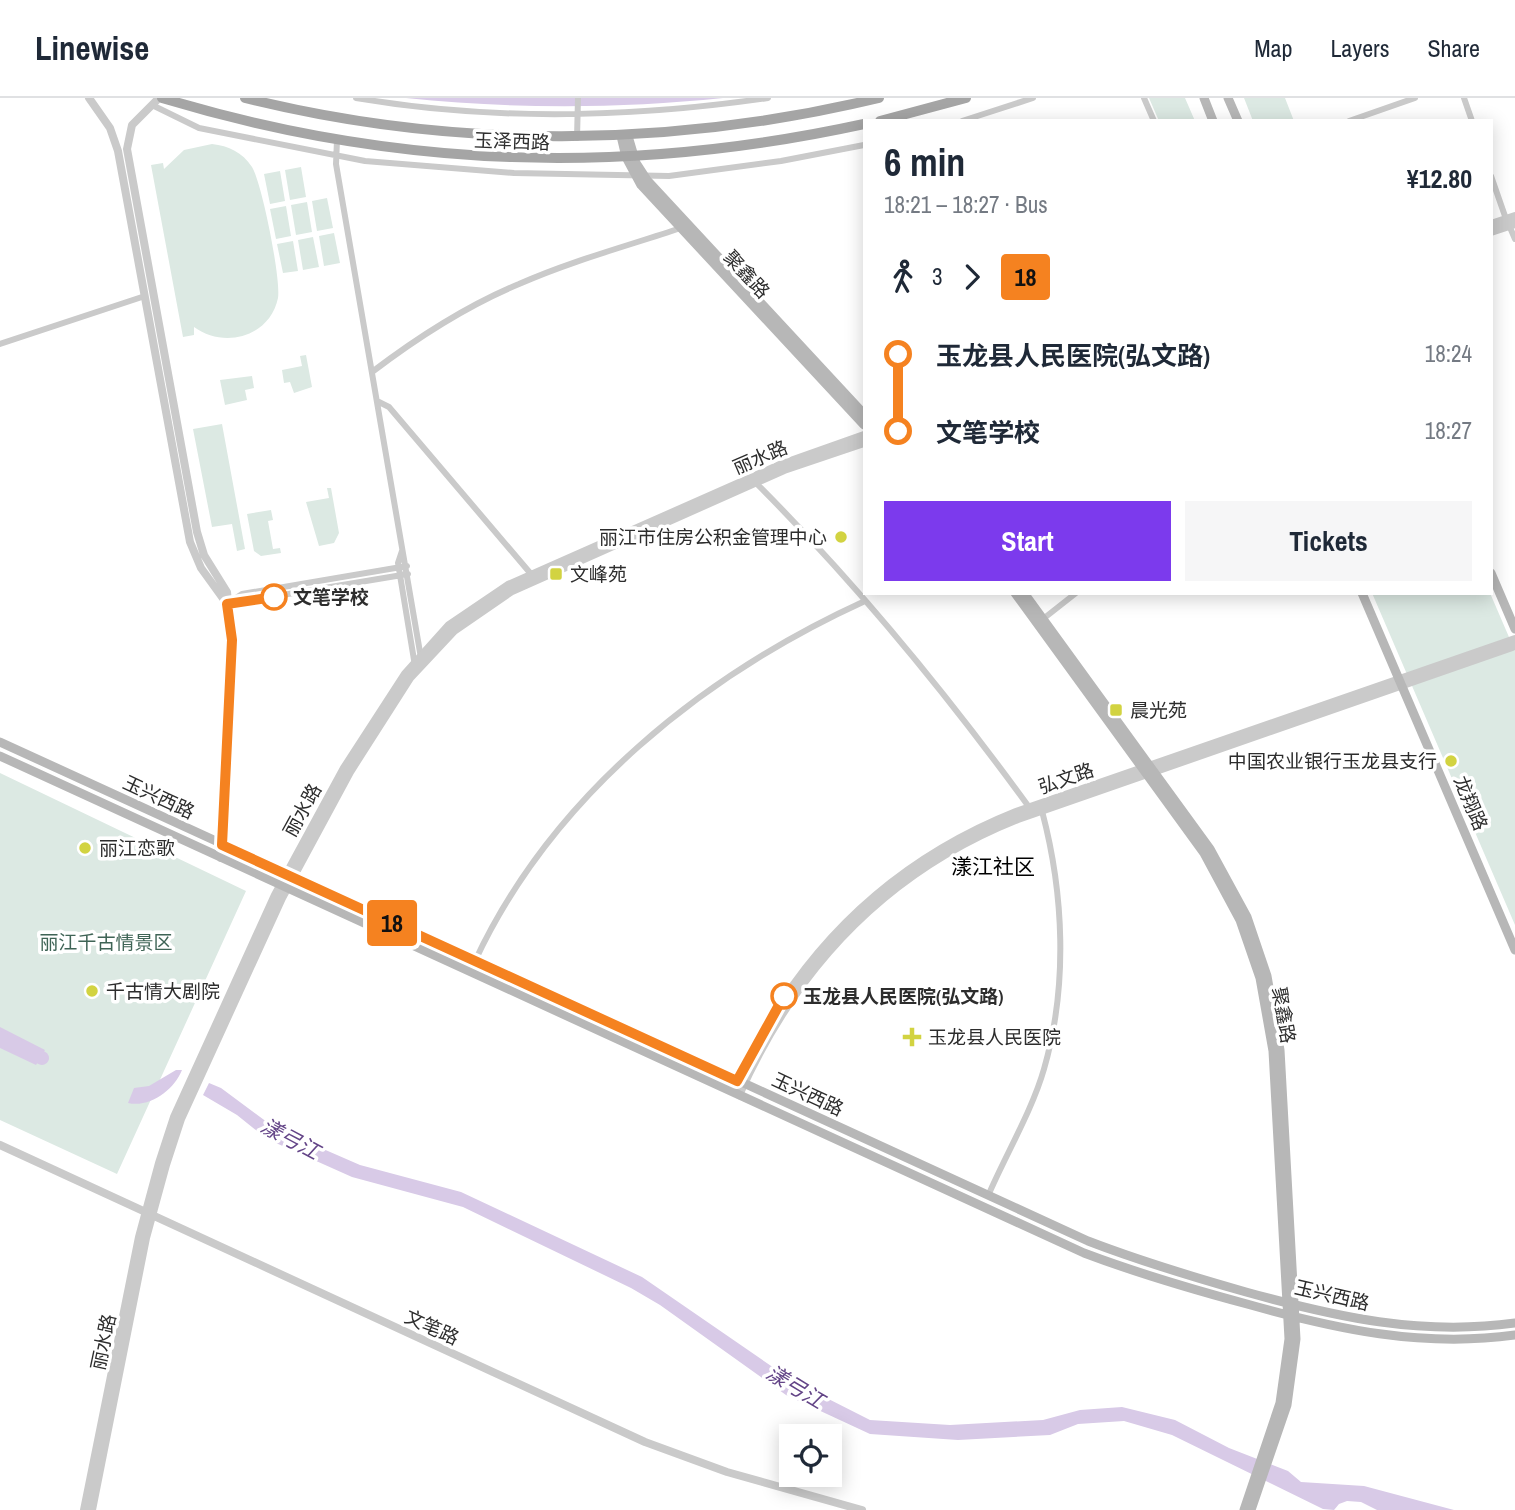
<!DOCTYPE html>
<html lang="en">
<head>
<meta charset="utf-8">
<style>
	:root { --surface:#fff; --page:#f6f6f7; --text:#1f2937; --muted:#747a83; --line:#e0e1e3; --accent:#7c3aed }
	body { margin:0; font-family:"Archivo Narrow","Noto Sans SC",sans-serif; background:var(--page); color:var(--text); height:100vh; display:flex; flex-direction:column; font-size:26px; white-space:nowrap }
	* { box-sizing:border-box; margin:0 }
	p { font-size:23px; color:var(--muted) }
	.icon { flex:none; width:38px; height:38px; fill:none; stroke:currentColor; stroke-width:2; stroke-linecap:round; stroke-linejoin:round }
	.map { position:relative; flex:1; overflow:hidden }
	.drawer { position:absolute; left:863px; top:21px; width:630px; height:476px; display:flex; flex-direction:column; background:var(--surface); border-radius:0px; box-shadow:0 4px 18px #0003 }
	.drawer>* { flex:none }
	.badge { padding:0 14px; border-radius:5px; font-size:24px; line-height:46px }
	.tools { position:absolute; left:779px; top:1326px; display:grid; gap:14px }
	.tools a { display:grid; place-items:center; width:63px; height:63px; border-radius:0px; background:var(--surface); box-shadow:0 4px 18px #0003; font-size:35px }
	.map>.badge { position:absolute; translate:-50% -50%; box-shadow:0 0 0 4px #fff }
	.legs { display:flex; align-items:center; gap:10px; height:77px; padding:0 21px; font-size:23px }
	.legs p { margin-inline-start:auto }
	.summary { display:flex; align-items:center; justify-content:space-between; height:119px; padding:0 21px }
	h1 { font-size:38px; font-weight:700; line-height:52px }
	.primary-button { display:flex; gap:14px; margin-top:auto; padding:14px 21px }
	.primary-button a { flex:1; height:80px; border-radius:0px; background:var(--accent); color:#fff; font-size:28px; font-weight:700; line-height:80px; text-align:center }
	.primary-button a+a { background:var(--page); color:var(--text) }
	ul { padding:0 21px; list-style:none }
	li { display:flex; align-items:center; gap:24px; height:77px; font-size:26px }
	li i { display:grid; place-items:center; width:10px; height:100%; margin:0 9px; background:currentColor }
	li i::after { content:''; width:18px; height:18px; margin:-9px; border:5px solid; border-radius:50%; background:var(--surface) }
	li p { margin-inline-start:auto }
	li:first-child i { background:linear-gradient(#0000 50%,currentColor 0) }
	li:last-child i { background:linear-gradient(currentColor 50%,#0000 0) }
	header { display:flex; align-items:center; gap:42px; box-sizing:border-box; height:98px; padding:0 35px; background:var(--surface); border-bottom:2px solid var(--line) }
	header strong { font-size:33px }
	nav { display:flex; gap:38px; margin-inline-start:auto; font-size:24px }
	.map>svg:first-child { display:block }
	.green { fill:#dce9e3 }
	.water { fill:#d8cae7 }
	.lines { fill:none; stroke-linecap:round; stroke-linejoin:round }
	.river { stroke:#d8cae7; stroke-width:14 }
	.minor { stroke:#cacaca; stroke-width:6 }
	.tertiary { stroke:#cacaca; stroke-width:8 }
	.secondary { stroke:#b7b7b7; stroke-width:9 }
	.primary { stroke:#a5a5a5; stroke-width:10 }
	.line-1-casing { stroke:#fff; stroke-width:16 }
	.line-1 { stroke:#f58220; stroke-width:10 }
	.poi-dot { fill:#d2d341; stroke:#fff; stroke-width:2.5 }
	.stop-1-dot { fill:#fff; stroke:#f58220; stroke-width:3.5 }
	.labels { text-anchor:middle; stroke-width:7; stroke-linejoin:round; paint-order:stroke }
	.street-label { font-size:19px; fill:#2d2d2d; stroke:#fff }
	.poi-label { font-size:19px; fill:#2d2d2d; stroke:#fff; text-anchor:start }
	.stop-label { font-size:19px; font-weight:bold; fill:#2d2d2d; stroke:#fff; text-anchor:start }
	.park-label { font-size:19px; fill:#3f6456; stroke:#fff }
	.neighbourhood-label { font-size:21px; fill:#000; stroke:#fff }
	.water-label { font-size:21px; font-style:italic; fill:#634487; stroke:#fff }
</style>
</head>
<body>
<header>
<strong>Linewise</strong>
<nav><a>Map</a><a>Layers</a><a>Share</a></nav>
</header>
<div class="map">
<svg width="1515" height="1412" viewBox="0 0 1515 1412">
	<rect width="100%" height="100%" fill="#fff"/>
	<path class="green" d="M1149,0H1185L1195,23H1159Z
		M1244,0H1285L1294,23H1253Z
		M212,46C229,48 242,54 252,69C262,85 281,181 278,200C270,239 224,251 194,229V237L183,239L151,67L163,65L164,71L184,52Z
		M301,69L306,99L290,102L285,72Z
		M280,73L285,103L270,106L264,76Z
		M327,100L333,130L317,133L312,103Z
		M307,104L312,134L296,137L291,107Z
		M286,108L291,138L276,141L270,111Z
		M334,135L340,165L324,168L319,138Z
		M313,139L319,169L303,172L298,142Z
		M293,143L298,173L283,175L277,146Z
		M306,257L312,289L294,295L290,284L284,285L282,272L302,268L300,258Z
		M252,278L254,290L245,292L247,302L225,307L220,282Z
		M222,326L245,451L237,453L232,426L212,429L193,331Z
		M327,390H331L339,435L334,445L319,448L306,404L329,400Z
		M271,412L273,422L268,423L273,451L280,450L281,455L261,458L254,453L247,416Z
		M1372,495H1490L1515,553V827Z
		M0,675L246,793L117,1076L0,1022Z"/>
	<path class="water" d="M406,0H723C617,11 512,11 406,0Z
		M0,929L45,952L36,967L0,950Z
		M176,972H182C174,992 150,1010 128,1005L134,990L149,988Z
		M209,985L221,990L275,1030L360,1067L461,1094L642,1179L793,1283L870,1322L950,1327L1043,1322L1080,1312L1122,1309L1175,1322L1229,1350L1288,1373L1301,1384L1364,1388L1454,1412H1377L1361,1404L1347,1403L1339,1406L1334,1412L1323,1411L1172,1337L1124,1323L1078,1326L1050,1337L958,1342L870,1336L786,1297L660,1207L631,1190L463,1109L352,1079L267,1041L237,1017L203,997Z"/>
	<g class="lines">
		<path class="river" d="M0,940L42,960"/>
		<path class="minor" d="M356,0C492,23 631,20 768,0
			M1144,0L1154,23
			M1464,0L1472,23
			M152,7L199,30L365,63L514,75L669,78L781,63L864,47
			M962,23L1033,0
			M1349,23L1415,0
			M577,40L578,0
			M337,42L336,66L421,560
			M1491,78L1506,121
			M1509,127L1515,141
			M0,246L145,198
			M372,274C418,239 466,208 519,186C571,163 627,148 681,130
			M377,303L389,309L531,476
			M756,385C856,485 946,595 1029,709
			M402,453L398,465L415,568
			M227,506L242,496L407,468
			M228,506L408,476
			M1043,521L1076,495
			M475,863C552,698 703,577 865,503
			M988,1098C1005,1058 1032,1013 1044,971C1068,888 1064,796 1042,713"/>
		<path class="tertiary" d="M89,0L110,30L118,53L190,444L201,470L227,506
			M159,0L132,27L127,51L197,434L204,457L227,494L232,542L221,760
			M1491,126L1515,118
			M1491,134L1515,126
			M733,994C790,864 883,767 1016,714L1515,541
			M739,997C796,869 887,773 1018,721L1515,548
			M0,1047L645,1344L727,1374L862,1412
			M84,1412L139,1139L159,1065L174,1019L275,797L344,670L405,576L449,527L508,487L782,366L864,337
			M92,1412L146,1140L166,1067L181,1021L282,800L350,674L410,580L454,533L512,493L784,372L864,345"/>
		<path class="secondary" d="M1204,0L1213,23
			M1228,0L1238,23
			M621,38L626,59L641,87L864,327
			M628,38L636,65L647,82L864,316
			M1491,475L1515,531
			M1015,495L1204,755L1240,822L1260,880L1273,953L1289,1241L1280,1305L1244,1412
			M1024,495L1210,751L1247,819L1267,878L1280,952L1296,1241L1287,1307L1251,1412
			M1362,495L1515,852
			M0,644L1088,1143C1140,1163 1193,1179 1246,1194C1336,1219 1421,1238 1515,1225
			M0,658L1084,1155C1137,1175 1191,1191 1247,1206C1336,1231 1422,1250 1515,1237"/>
		<path class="primary" d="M162,0C397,71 625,78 864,26
			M245,0C454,52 670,50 879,0
			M880,23L966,0"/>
	</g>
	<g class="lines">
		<defs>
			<path id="line-1" d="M274,499L227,506L232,542L222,747L737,983L784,898"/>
		</defs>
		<use href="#line-1" class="line-1-casing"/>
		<use href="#line-1" class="line-1"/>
	</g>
	<g class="poi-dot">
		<circle cx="841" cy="439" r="7"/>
		<rect x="549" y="469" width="14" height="14" rx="3.5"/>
		<rect x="1109" y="605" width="14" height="14" rx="3.5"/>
		<circle cx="1451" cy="663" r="7"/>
		<circle cx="85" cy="750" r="7"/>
		<circle cx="92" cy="893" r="7"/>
		<path d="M908.5 928.5h7v7h7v7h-7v7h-7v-7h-7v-7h7z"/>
	</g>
	<g class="stop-1-dot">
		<circle cx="274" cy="499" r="12"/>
		<circle cx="784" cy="898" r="12"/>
	</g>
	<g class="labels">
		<g class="street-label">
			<text transform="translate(512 43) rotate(2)" y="7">玉泽西路</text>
			<text transform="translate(747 176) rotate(47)" y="7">聚鑫路</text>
			<text transform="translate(760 359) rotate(-23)" y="7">丽水路</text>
			<text transform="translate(1066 680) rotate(-19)" y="7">弘文路</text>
			<text transform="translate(159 699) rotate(25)" y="7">玉兴西路</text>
			<text transform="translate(1471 705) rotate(67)" y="7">龙翔路</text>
			<text transform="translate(302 712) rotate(-61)" y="7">丽水路</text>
			<text transform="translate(1284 917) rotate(80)" y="7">聚鑫路</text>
			<text transform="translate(808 996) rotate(25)" y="7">玉兴西路</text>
			<text transform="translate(1332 1197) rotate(13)" y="7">玉兴西路</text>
			<text transform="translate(432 1229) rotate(25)" y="7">文笔路</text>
			<text transform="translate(103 1244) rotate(-78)" y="7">丽水路</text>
		</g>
		<g class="poi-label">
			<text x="827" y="446" text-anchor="end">丽江市住房公积金管理中心</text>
			<text x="570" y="483">文峰苑</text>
			<text x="1130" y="619">晨光苑</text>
			<text x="1437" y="670" text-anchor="end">中国农业银行玉龙县支行</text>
			<text x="99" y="757">丽江恋歌</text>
			<text x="106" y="900">千古情大剧院</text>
			<text x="928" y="946">玉龙县人民医院</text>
		</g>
		<g class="stop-label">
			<text x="293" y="506">文笔学校</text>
			<text x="803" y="905">玉龙县人民医院(弘文路)</text>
		</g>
		<g class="park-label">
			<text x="106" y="851">丽江千古情景区</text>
		</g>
		<g class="neighbourhood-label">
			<text x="993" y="776">漾江社区</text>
		</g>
		<g class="water-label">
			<text transform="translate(290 1041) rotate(28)" y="7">漾弓江</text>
			<text transform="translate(795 1289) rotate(31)" y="7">漾弓江</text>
		</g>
	</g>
</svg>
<div class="tools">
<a><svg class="icon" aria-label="locate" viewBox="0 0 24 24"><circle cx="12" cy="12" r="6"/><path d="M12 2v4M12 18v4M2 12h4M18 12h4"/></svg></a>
</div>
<b class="badge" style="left:392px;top:825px;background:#f58220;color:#111">18</b>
<section class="drawer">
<div class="summary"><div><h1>6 min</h1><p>18:21 – 18:27 · Bus</p></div><b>¥12.80</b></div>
<div class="legs"><svg class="icon" aria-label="walk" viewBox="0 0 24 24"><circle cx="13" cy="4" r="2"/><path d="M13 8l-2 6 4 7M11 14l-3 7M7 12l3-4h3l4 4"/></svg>3<svg class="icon" aria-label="forward" viewBox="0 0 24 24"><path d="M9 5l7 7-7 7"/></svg><b class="badge" style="background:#f58220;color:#111">18</b></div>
<ul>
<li><i style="color:#f58220"></i><b>玉龙县人民医院(弘文路)</b><p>18:24</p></li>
<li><i style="color:#f58220"></i><b>文笔学校</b><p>18:27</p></li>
</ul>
<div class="primary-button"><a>Start</a><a>Tickets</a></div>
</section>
</div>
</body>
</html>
